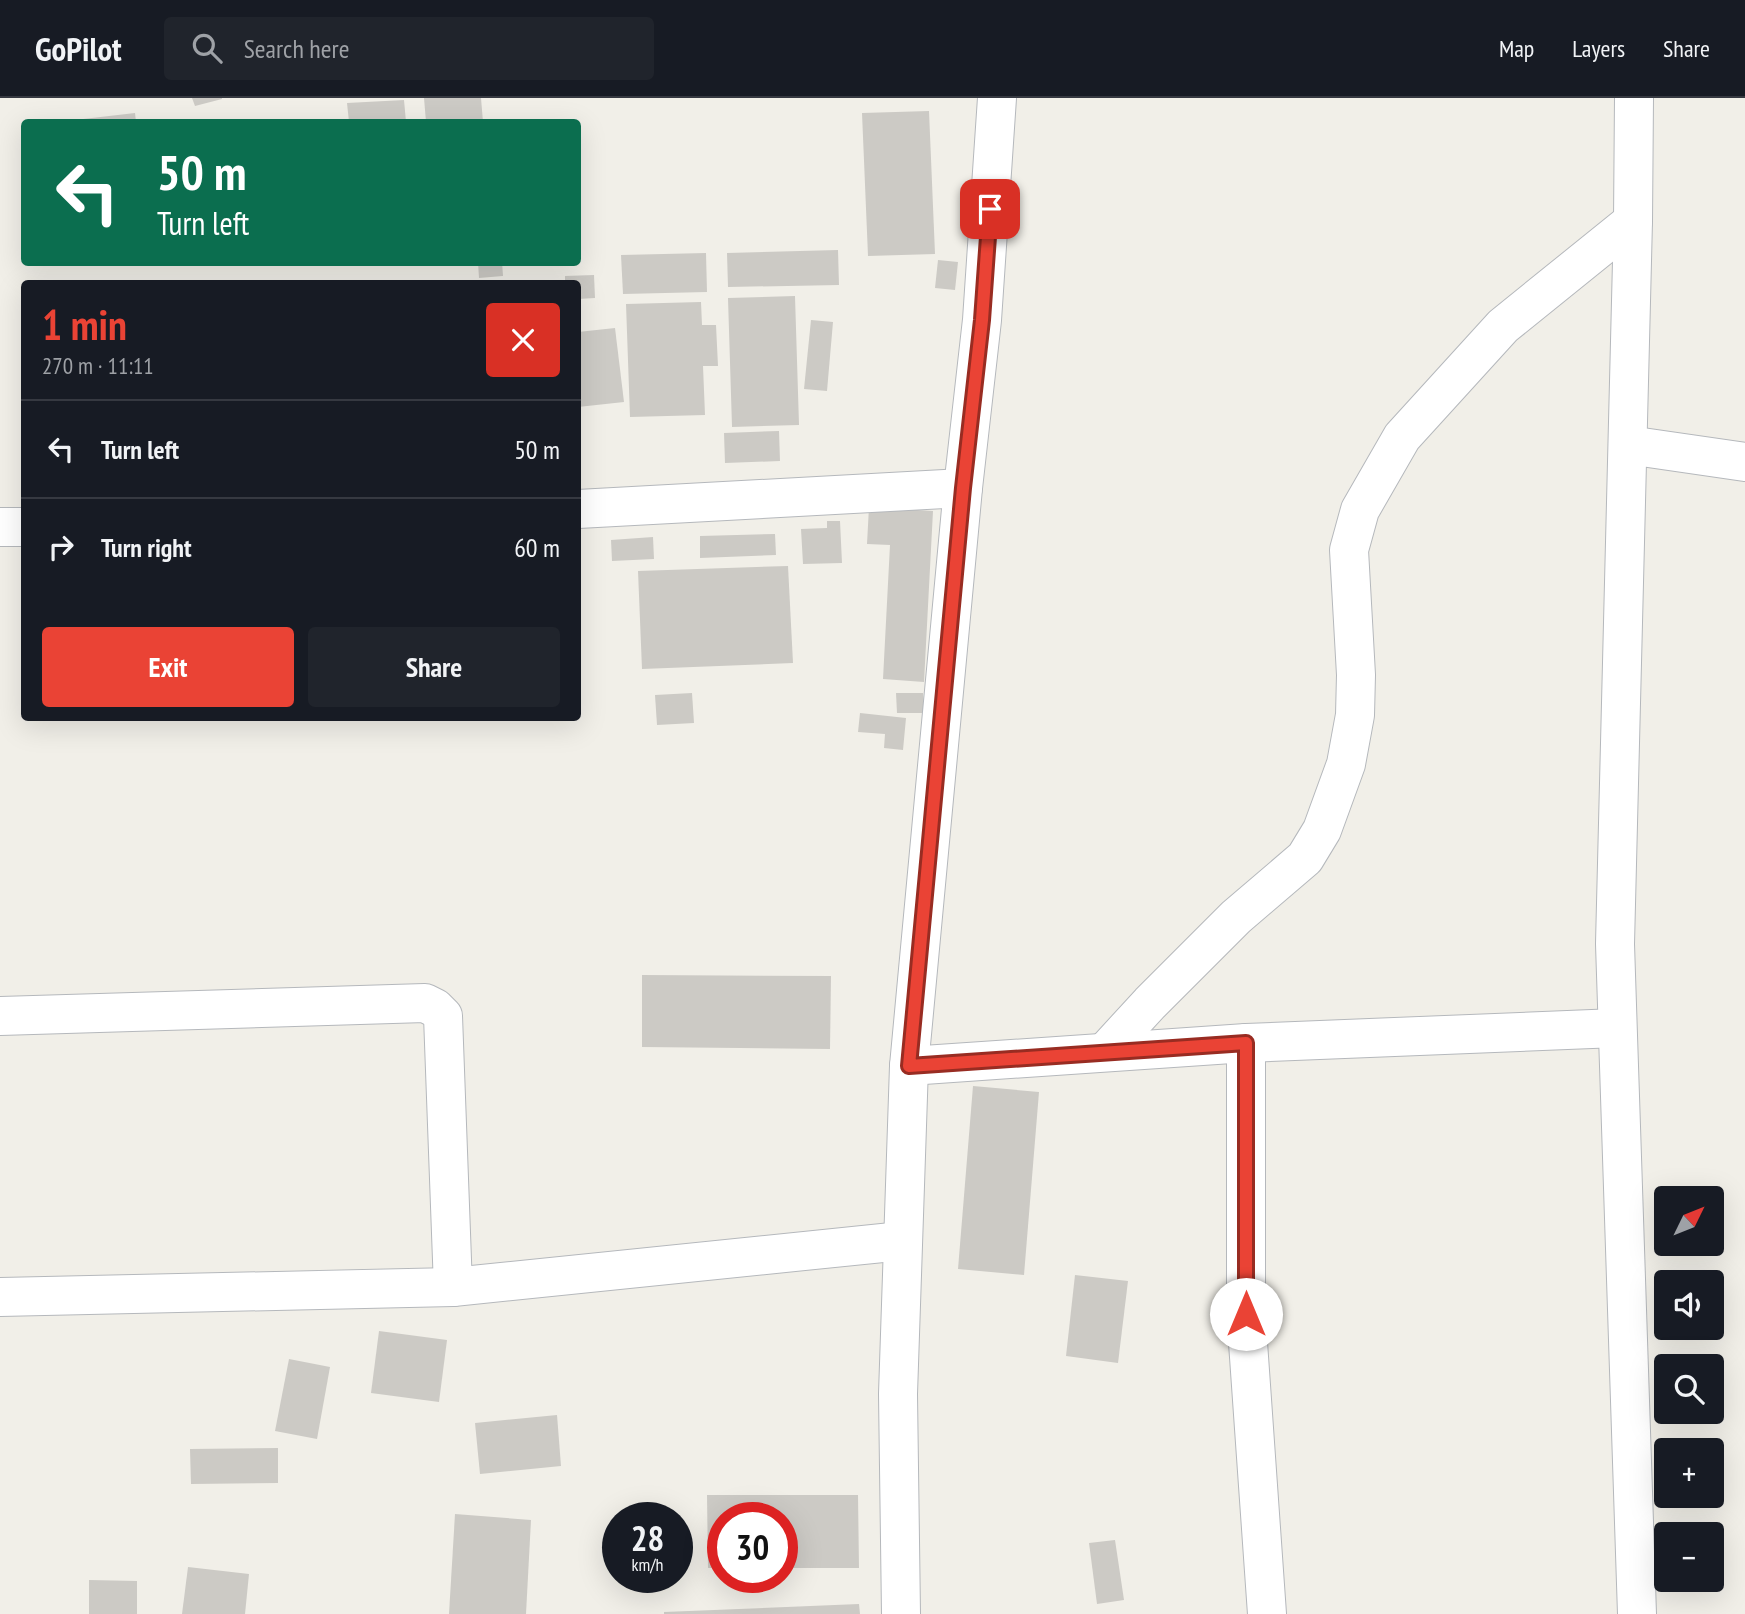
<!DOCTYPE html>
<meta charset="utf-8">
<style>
body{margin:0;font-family:"PT Sans Narrow",sans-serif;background:#20242c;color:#f1f3f6;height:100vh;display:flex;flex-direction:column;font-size:26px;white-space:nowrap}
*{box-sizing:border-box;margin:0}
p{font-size:23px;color:#9ea1a6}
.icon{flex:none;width:38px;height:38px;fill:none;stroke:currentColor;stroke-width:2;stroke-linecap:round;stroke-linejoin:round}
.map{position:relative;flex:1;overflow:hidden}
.side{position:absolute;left:21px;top:182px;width:560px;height:441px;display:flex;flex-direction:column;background:#171b24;border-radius:7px;box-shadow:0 7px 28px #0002}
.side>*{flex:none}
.top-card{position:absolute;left:21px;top:21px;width:560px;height:147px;border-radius:7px;box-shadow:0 7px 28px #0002;background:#0b6e4f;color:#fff;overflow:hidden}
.needle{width:46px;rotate:47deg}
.buttons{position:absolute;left:1654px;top:1088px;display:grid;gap:14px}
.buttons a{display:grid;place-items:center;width:70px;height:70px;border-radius:7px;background:#171b24;box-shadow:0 7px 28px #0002;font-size:35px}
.speed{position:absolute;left:602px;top:1404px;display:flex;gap:14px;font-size:35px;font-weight:700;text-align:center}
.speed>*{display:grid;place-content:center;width:91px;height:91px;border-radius:50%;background:#171b24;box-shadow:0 7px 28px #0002;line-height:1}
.speed small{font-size:18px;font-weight:400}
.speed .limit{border:10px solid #d22;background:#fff;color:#111}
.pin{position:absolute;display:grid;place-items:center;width:60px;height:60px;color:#fff;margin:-30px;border-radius:14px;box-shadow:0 4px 10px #0006}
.me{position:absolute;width:77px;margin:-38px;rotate:0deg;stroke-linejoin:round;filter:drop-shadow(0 0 5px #0008)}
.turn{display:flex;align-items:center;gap:24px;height:147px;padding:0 21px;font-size:32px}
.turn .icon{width:91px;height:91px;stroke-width:2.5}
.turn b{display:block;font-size:49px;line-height:60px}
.round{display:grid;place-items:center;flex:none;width:74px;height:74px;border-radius:7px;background:#20242c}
.overview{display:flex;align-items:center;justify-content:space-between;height:119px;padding:0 21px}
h1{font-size:42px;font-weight:800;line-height:52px;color:#ea4335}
.cta{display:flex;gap:14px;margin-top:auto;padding:14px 21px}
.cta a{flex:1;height:80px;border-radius:7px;background:#ea4335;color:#fff;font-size:28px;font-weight:800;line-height:80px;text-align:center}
.cta a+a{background:#20242c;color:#f1f3f6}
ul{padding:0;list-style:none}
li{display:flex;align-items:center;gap:21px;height:98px;padding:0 21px;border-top:2px solid #363941}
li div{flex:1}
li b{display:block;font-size:26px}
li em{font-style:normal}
header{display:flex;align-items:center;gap:42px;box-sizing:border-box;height:98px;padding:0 35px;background:#171b24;border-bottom:2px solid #363941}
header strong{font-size:33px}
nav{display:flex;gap:38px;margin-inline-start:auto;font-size:24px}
.search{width:490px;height:63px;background:#20242c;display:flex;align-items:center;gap:18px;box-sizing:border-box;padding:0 24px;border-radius:7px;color:#9ea1a6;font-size:26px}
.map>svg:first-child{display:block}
</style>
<header>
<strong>GoPilot</strong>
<div class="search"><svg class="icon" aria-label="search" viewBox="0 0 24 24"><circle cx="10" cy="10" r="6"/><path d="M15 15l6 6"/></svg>Search here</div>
<nav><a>Map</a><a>Layers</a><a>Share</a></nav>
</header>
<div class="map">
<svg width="1745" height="1516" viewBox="0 0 1745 1516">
<rect width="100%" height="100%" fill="#f1efe8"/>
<g fill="#cccac5">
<polygon points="192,0 222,0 222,1 195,8"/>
<polygon points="424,0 481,0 483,24 426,24"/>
<polygon points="404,2 406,24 349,24 347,5"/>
<polygon points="929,13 935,156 868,158 862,15"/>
<polygon points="135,15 136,24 66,24 66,23"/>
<polygon points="838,152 839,187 728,189 727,155"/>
<polygon points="706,155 707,194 623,196 621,157"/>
<polygon points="938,162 958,164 955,192 935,190"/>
<polygon points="478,164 502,164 503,178 479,180"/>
<polygon points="594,177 595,200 578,201 578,186 565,186 565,178"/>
<polygon points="795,198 799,327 732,329 728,200"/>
<polygon points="701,204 702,227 716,227 718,268 703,268 705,317 630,319 626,206"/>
<polygon points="811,222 833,224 827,293 804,291"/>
<polygon points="615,230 624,304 578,309 578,234"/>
<polygon points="779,333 780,363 725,365 724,335"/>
<polygon points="869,409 933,413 924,584 883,581 890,447 867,446"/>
<polygon points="827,423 840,423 842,465 803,466 801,431 827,430"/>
<polygon points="775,436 776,457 700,460 700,438"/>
<polygon points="653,439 654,461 612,463 611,442"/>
<polygon points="788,468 793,565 642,571 638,473"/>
<polygon points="692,595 694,625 657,627 655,597"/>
<polygon points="896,595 923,595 924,615 897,615"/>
<polygon points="860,615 906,620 903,652 884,650 885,636 858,634"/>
<polygon points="642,877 831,878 830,951 642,949"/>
<polygon points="973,988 1039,994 1024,1177 958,1171"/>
<polygon points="1075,1177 1128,1183 1118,1265 1066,1258"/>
<polygon points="379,1233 447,1242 439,1304 371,1295"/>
<polygon points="289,1261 330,1269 317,1341 275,1333"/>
<polygon points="557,1317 561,1368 480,1376 475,1325"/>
<polygon points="278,1350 278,1385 191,1386 190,1351"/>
<polygon points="707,1397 858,1397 859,1470 782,1470 782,1419 723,1419 723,1470 708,1470"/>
<polygon points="455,1416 531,1422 526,1516 449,1516"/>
<polygon points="1115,1442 1124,1502 1097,1506 1089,1445"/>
<polygon points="188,1469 249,1476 245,1516 182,1516"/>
<polygon points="89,1482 137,1483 137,1516 89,1516"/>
<polygon points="859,1506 860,1516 664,1516 664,1514"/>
</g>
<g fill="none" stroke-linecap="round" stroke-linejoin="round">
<g stroke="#b5b8bc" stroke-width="40">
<g id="minor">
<polyline points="1634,0 1633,123 1615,846 1637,1516"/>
<polyline points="1628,347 1745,364"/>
<polyline points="578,411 963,390"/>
<polyline points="0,429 24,429"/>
<polyline points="0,918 425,905 435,910 443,918 453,1189"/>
<polyline points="1246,945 1246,1216 1267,1516"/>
<polyline points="1105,954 1150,905 1236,819 1305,760 1322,732 1346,666 1355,617 1356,577 1349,452 1360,412 1402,339 1503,228 1633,123"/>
<polyline points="909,968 1246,945 1617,930"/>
<polyline points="0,1199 453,1189 902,1143"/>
<polyline points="901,1516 898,1296 909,968 963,390 982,222 997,0"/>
</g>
</g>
<use href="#minor" stroke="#fff" stroke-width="38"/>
</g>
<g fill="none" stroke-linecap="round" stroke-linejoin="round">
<g stroke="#982c22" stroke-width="18">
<polyline id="route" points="990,111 982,222 963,390 909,968 1246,945 1246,1216"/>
</g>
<use href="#route" stroke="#ea4335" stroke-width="12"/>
</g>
</svg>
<div class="buttons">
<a><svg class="needle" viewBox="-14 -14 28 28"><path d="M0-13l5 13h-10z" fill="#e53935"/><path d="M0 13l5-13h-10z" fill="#9ea1a6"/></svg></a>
<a><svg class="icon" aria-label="sound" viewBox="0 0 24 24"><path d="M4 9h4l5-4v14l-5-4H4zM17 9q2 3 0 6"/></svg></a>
<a><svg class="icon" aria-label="search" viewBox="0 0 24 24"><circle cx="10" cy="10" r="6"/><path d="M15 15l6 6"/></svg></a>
<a>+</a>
<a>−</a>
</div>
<div class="speed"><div>28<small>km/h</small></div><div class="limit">30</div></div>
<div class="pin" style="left:990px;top:111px;background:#d93025"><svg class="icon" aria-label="arrive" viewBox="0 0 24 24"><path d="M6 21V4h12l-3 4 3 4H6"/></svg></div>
<svg class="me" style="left:1246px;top:1216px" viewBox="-20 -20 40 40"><circle r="19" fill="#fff"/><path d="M0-13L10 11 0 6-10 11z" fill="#ea4335"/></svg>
<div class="top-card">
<div class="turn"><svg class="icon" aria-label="left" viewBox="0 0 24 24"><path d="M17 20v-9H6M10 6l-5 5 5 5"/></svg><div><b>50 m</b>Turn left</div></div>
</div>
<section class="side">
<div class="overview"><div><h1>1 min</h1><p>270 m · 11:11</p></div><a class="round" style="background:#d93025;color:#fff"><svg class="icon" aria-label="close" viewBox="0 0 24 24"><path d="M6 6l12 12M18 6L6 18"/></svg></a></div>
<ul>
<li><svg class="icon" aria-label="left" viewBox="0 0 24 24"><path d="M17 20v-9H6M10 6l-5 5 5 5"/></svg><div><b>Turn left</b></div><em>50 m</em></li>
<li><svg class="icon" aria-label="right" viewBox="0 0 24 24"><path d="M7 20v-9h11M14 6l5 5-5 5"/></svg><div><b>Turn right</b></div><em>60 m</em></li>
</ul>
<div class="cta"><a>Exit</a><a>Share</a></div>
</section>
</div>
